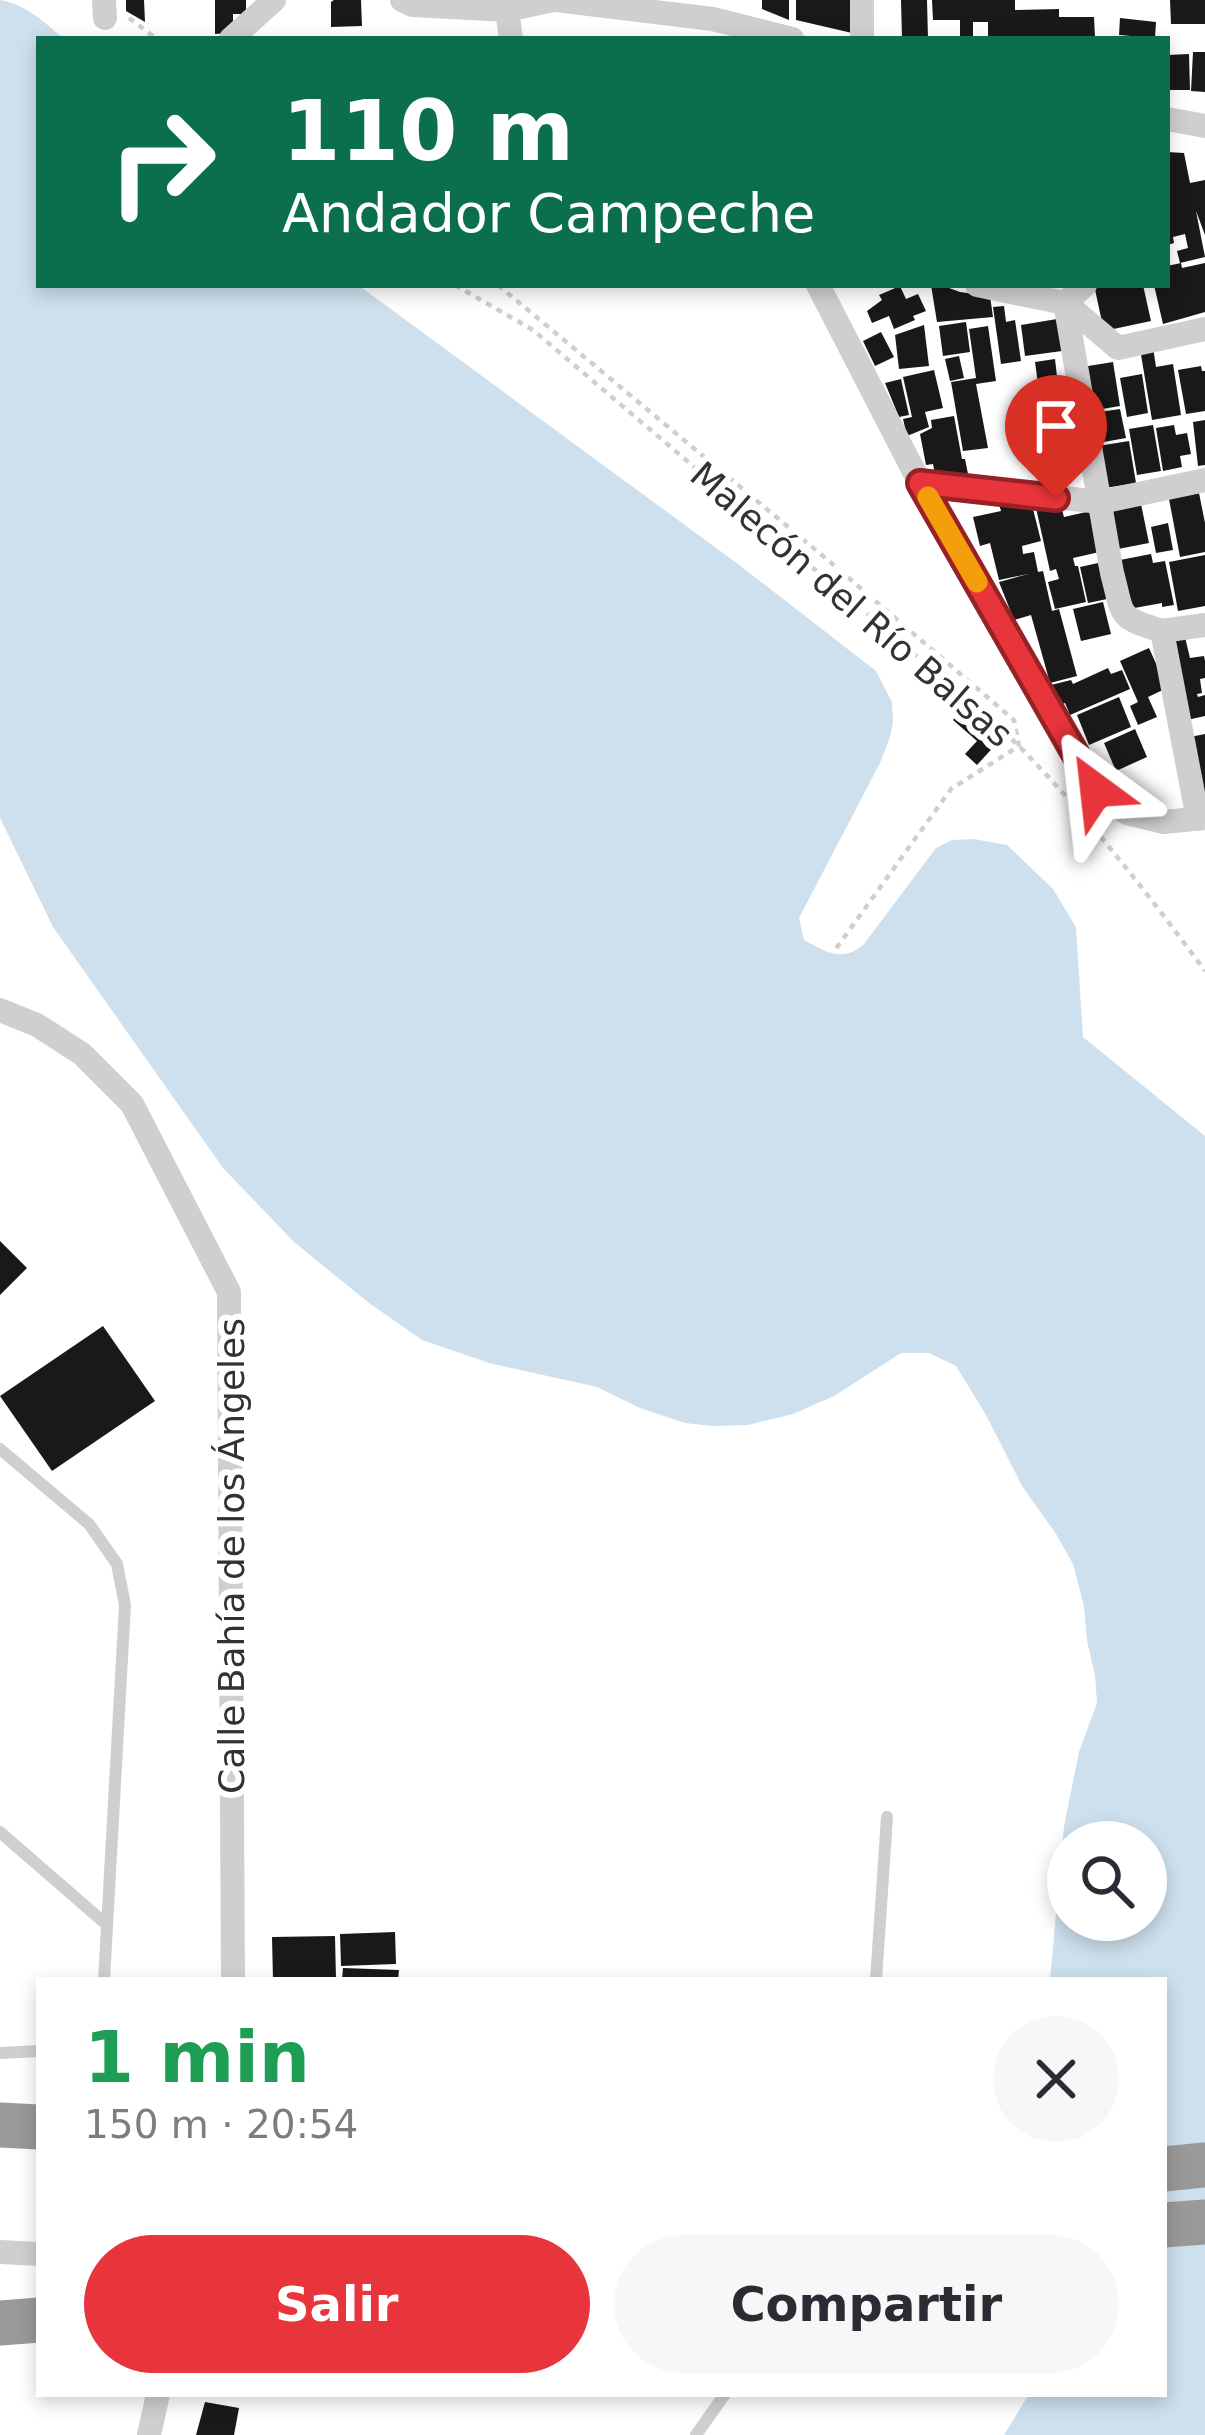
<!DOCTYPE html>
<html lang="es">
<meta charset="utf-8">
<style>
body{margin:0;font-family:"DejaVu Sans",sans-serif;background:#f7f7f7;color:#2b2b33;height:100vh;display:flex;flex-direction:column;font-size:45px;white-space:nowrap}
*{box-sizing:border-box;margin:0}
p{font-size:39px;color:#7c7c81}
.icon{flex:none;width:66px;height:66px;fill:none;stroke:currentColor;stroke-width:2;stroke-linecap:round;stroke-linejoin:round}
.map{position:relative;flex:1;overflow:hidden}
.drawer{position:absolute;left:36px;top:1977px;width:1131px;height:420px;display:flex;flex-direction:column;background:#fff;border-radius:0px;box-shadow:0 6px 18px #0003}
.drawer>*{flex:none}
.guide{position:absolute;left:36px;top:36px;width:1134px;height:252px;border-radius:0px;box-shadow:0 6px 18px #0003;background:#0b6e4f;color:#fff;overflow:hidden}
.controls{position:absolute;left:1047px;top:1821px;display:grid;gap:24px}
.controls a{display:grid;place-items:center;width:120px;height:120px;border-radius:50%;background:#fff;box-shadow:0 6px 18px #0003;font-size:60px}
.pin{position:absolute;display:grid;place-items:center;width:102px;height:102px;color:#fff;margin:-123px -51px;border-radius:50% 50% 50% 0;rotate:-45deg;box-shadow:0 0 12px #0007}
.pin .icon{rotate:45deg}
.me{position:absolute;width:132px;margin:-66px;rotate:330deg;stroke-linejoin:round;filter:drop-shadow(0 0 9px #0008)}
.turn{display:flex;align-items:center;gap:42px;height:252px;padding:0 48px;font-size:54px}
.turn .icon{width:156px;height:156px;stroke-width:2.5}
.turn b{display:block;font-size:84px;line-height:102px}
.round{display:grid;place-items:center;flex:none;width:126px;height:126px;border-radius:63px;background:#f7f7f7}
.headline{display:flex;align-items:center;justify-content:space-between;height:204px;padding:0 48px}
h1{font-size:72px;font-weight:700;line-height:90px;color:#1e9e55}
.primary-button{display:flex;gap:24px;margin-top:auto;padding:24px 48px}
.primary-button a{flex:1;height:138px;border-radius:72px;background:#e8353b;color:#fff;font-size:48px;font-weight:700;line-height:138px;text-align:center}
.primary-button a+a{background:#f7f7f7;color:#2b2b33}
.map>svg:first-child{display:block}
</style>
<div class="map">
<svg width="1205" height="2435" viewBox="0 0 1205 2435">
<rect width="100%" height="100%" fill="#fff"/>
<path fill="#cee0ee" fill-rule="evenodd" d="M0 0C26 4 44 22 64 39H39V285H358L738 564 876 671 892 702 893 721 890 737 880 763 799 918 804 940C826 952 843 963 864 944L936 848 952 840 974 839 1007 845 1053 889 1076 927 1083 1037 1205 1136V2435H1004L1029 2394H1164V1980H1050L1064 1826 1079 1752 1097 1703 1095 1675 1087 1641 1084 1606 1073 1564 1056 1534 1022 1486 986 1415 956 1366 929 1353H901L834 1396 793 1414 748 1425 713 1426 685 1423 640 1408 597 1387 489 1363 422 1340 369 1303 294 1242 223 1168 53 927 0 818ZM1068 1842H1146V1920H1068Z"/>
<g fill="#191919">
<polygon points="126,0 144,0 145,22 126,11"/>
<polygon points="215,0 246,0 246,14 233,14 233,33 215,34"/>
<polygon points="334,0 361,0 362,26 331,27 331,2"/>
<polygon points="762,0 789,0 789,20 762,9"/>
<polygon points="796,0 852,0 852,33 796,20"/>
<polygon points="901,0 927,0 928,39 902,39"/>
<polygon points="932,0 1015,0 1015,10 1059,9 1059,17 1094,17 1095,37 988,39 988,22 973,22 973,39 960,39 960,20 933,20"/>
<polygon points="1170,0 1205,0 1205,24 1171,24"/>
<polygon points="1120,18 1156,22 1155,38 1119,35"/>
<polygon points="1193,52 1205,52 1205,92 1191,91"/>
<polygon points="1189,54 1190,90 1167,90 1167,55"/>
<polygon points="1167,152 1184,153 1190,183 1205,180 1205,235 1196,211 1205,257 1180,263 1177,251 1188,248 1185,234 1173,237 1174,243 1167,245"/>
<polygon points="1181,263 1182,268 1205,263 1205,312 1163,324 1154,285 1167,285 1167,266"/>
<polygon points="931,285 941,285 960,292 990,296 993,317 937,322"/>
<polygon points="1094,285 1143,285 1151,321 1104,331"/>
<polygon points="900,286 906,299 918,294 926,311 913,316 915,320 894,329 889,316 872,323 867,311 882,300 879,295"/>
<polygon points="1004,306 1006,322 1015,320 1021,361 1001,364 993,307"/>
<polygon points="1057,319 1062,351 1025,356 1021,325"/>
<polygon points="966,322 970,352 943,356 939,326"/>
<polygon points="924,325 929,366 899,369 895,335"/>
<polygon points="988,326 996,381 976,384 988,448 963,451 951,382 976,378 969,329"/>
<polygon points="881,332 894,357 875,366 863,341"/>
<polygon points="1153,347 1156,367 1173,364 1181,415 1152,420 1140,349"/>
<polygon points="959,356 964,378 950,381 945,359"/>
<polygon points="1055,359 1063,429 1077,427 1083,467 1053,471 1047,431 1044,431 1048,460 1024,463 1018,422 1012,423 1010,406 1039,402 1042,413 1035,362"/>
<polygon points="1113,362 1120,406 1090,411 1082,367"/>
<polygon points="1201,366 1202,371 1205,371 1205,411 1186,414 1178,370"/>
<polygon points="934,370 943,408 925,412 929,427 907,436 903,419 912,417 903,377"/>
<polygon points="1142,374 1148,413 1127,417 1120,378"/>
<polygon points="901,379 909,415 899,417 885,383"/>
<polygon points="1120,409 1126,438 1098,443 1093,413"/>
<polygon points="954,416 962,459 965,459 968,474 936,480 933,464 926,465 920,434 932,428 931,420"/>
<polygon points="1205,420 1205,465 1198,466 1193,422"/>
<polygon points="1153,425 1161,471 1137,475 1129,429"/>
<polygon points="1174,425 1176,435 1187,433 1191,454 1180,456 1182,467 1163,471 1156,428"/>
<polygon points="1129,441 1136,483 1105,488 1098,446"/>
<polygon points="1199,493 1205,523 1205,552 1180,557 1169,499"/>
<polygon points="1030,497 1041,541 1022,546 1023,554 1034,552 1038,572 1043,571 1052,611 1059,609 1077,676 1050,683 1031,615 1014,620 999,582 1028,574 999,580 990,543 980,546 973,517 1001,511 999,504"/>
<polygon points="1034,499 1062,510 1064,517 1095,510 1104,551 1073,558 1075,566 1078,566 1086,602 1055,609 1048,582 1059,579 1056,569 1050,571"/>
<polygon points="1141,504 1149,543 1118,549 1111,509"/>
<polygon points="1168,523 1173,550 1156,553 1151,527"/>
<polygon points="1151,554 1153,563 1165,561 1174,605 1162,607 1162,603 1129,609 1120,560"/>
<polygon points="1205,555 1205,606 1178,611 1169,562"/>
<polygon points="1098,563 1107,599 1088,603 1080,567"/>
<polygon points="1103,602 1111,634 1081,641 1073,609"/>
<polygon points="1184,633 1190,658 1204,656 1205,661 1205,678 1200,679 1202,693 1197,694 1198,697 1205,695 1205,716 1187,720 1167,636"/>
<polygon points="1149,648 1167,688 1148,697 1157,717 1138,725 1130,706 1138,702 1120,661"/>
<polygon points="1108,668 1111,674 1122,670 1130,689 1070,715 1065,703 1060,705 1051,685 1071,680 1073,684"/>
<polygon points="1119,697 1131,727 1089,745 1077,715"/>
<polygon points="965,707 999,741 977,765 965,754 977,741 953,720"/>
<polygon points="1135,729 1147,757 1116,771 1104,743"/>
<polygon points="1205,734 1205,799 1190,737"/>
<polygon points="0,1241 27,1268 0,1295"/>
<polygon points="103,1326 155,1401 52,1471 0,1396"/>
<polygon points="395,1932 396,1964 341,1966 340,1934"/>
<polygon points="335,1936 336,1980 273,1980 272,1937"/>
<polygon points="343,1968 399,1970 398,1980 342,1980"/>
<polygon points="205,2402 239,2408 234,2435 196,2435"/>
</g>
<g fill="none" stroke-linecap="round" stroke-linejoin="round">
<g stroke="#cfcfcf" stroke-width="4.5" stroke-dasharray="6 6" stroke-linecap="butt">
<polyline points="129,18 157,39"/>
<path d="M455 285 533 330 993 721C1069 792 1143 887 1205 971"/>
<polyline points="498,285 823,556 1014,720 1019,746 951,789 835,950"/>
</g>
<g stroke="#cfcfcf" stroke-width="12">
<polyline points="0,1449 89,1524 117,1564 125,1605 104,1980"/>
<polyline points="0,1832 107,1925"/>
<polyline points="876,1980 887,1817"/>
<polyline points="0,2053 39,2051"/>
<polyline points="696,2435 725,2394"/>
</g>
<g stroke="#cfcfcf" stroke-width="24">
<polyline points="104,0 105,18"/>
<polyline points="402,0 413,5 507,10 553,0"/>
<polyline points="556,0 713,19 792,39"/>
<polyline points="507,10 511,39"/>
<polyline points="231,39 274,0"/>
<polyline points="862,39 862,0"/>
<polyline points="1167,119 1205,126"/>
<polyline points="818,285 920,483 1096,791 1127,813 1164,822 1205,818"/>
<polyline points="977,285 1065,303 1118,348 1205,329"/>
<path d="M1085 285 1065 303 1112 573C1124 617 1116 617 1162 631L1198 819"/>
<polyline points="920,483 1101,502 1205,480"/>
<polyline points="1162,631 1205,625"/>
<polyline points="0,1010 37,1025 82,1054 132,1104 229,1292 233,1980"/>
<polyline points="0,2252 39,2254"/>
<polyline points="149,2435 158,2394"/>
</g>
<g stroke="#999" stroke-width="45">
<polyline points="0,2125 39,2127"/>
<polyline points="1164,2169 1205,2165"/>
<polyline points="1164,2225 1205,2222"/>
<polyline points="0,2323 39,2320"/>
</g>
</g>
<g fill="none" stroke-linecap="round" stroke-linejoin="round">
<g stroke="#972226" stroke-width="30">
<polyline id="route" points="1056,498 920,483 1096,790"/>
</g>
<use href="#route" stroke="#e8353b" stroke-width="21"/>
<polyline stroke="#f59e0b" stroke-width="21" points="928,497 977,582"/>
</g>
<g text-anchor="middle" stroke-width="12" stroke-linejoin="round" paint-order="stroke">
<g font-size="36" fill="#323232" stroke="#fff">
<text transform="translate(852 604) rotate(41)" y="13">Malecón del Río Balsas</text>
<text transform="translate(231 1556) rotate(-90)" y="13">Calle Bahía de los Ángeles</text>
</g>
</g>
</svg>
<div class="controls">
<a><svg class="icon" aria-label="search" viewBox="0 0 24 24"><circle cx="10" cy="10" r="6"/><path d="M15 15l6 6"/></svg></a>
</div>
<div class="pin" style="left:1056px;top:498px;background:#d93025"><svg class="icon" aria-label="arrive" viewBox="0 0 24 24"><path d="M6 21V4h12l-3 4 3 4H6"/></svg></div>
<svg class="me" style="left:1096px;top:790px" viewBox="-20 -20 40 40"><path d="M0-17L14 15 0 8-14 15z" fill="#e8353b" stroke="#fff" stroke-width="4"/></svg>
<div class="guide">
<div class="turn"><svg class="icon" aria-label="right" viewBox="0 0 24 24"><path d="M7 20v-9h11M14 6l5 5-5 5"/></svg><div><b>110 m</b>Andador Campeche</div></div>
</div>
<section class="drawer">
<div class="headline"><div><h1>1 min</h1><p>150 m · 20:54</p></div><a class="round"><svg class="icon" aria-label="close" viewBox="0 0 24 24"><path d="M6 6l12 12M18 6L6 18"/></svg></a></div>
<div class="primary-button"><a>Salir</a><a>Compartir</a></div>
</section>
</div>
